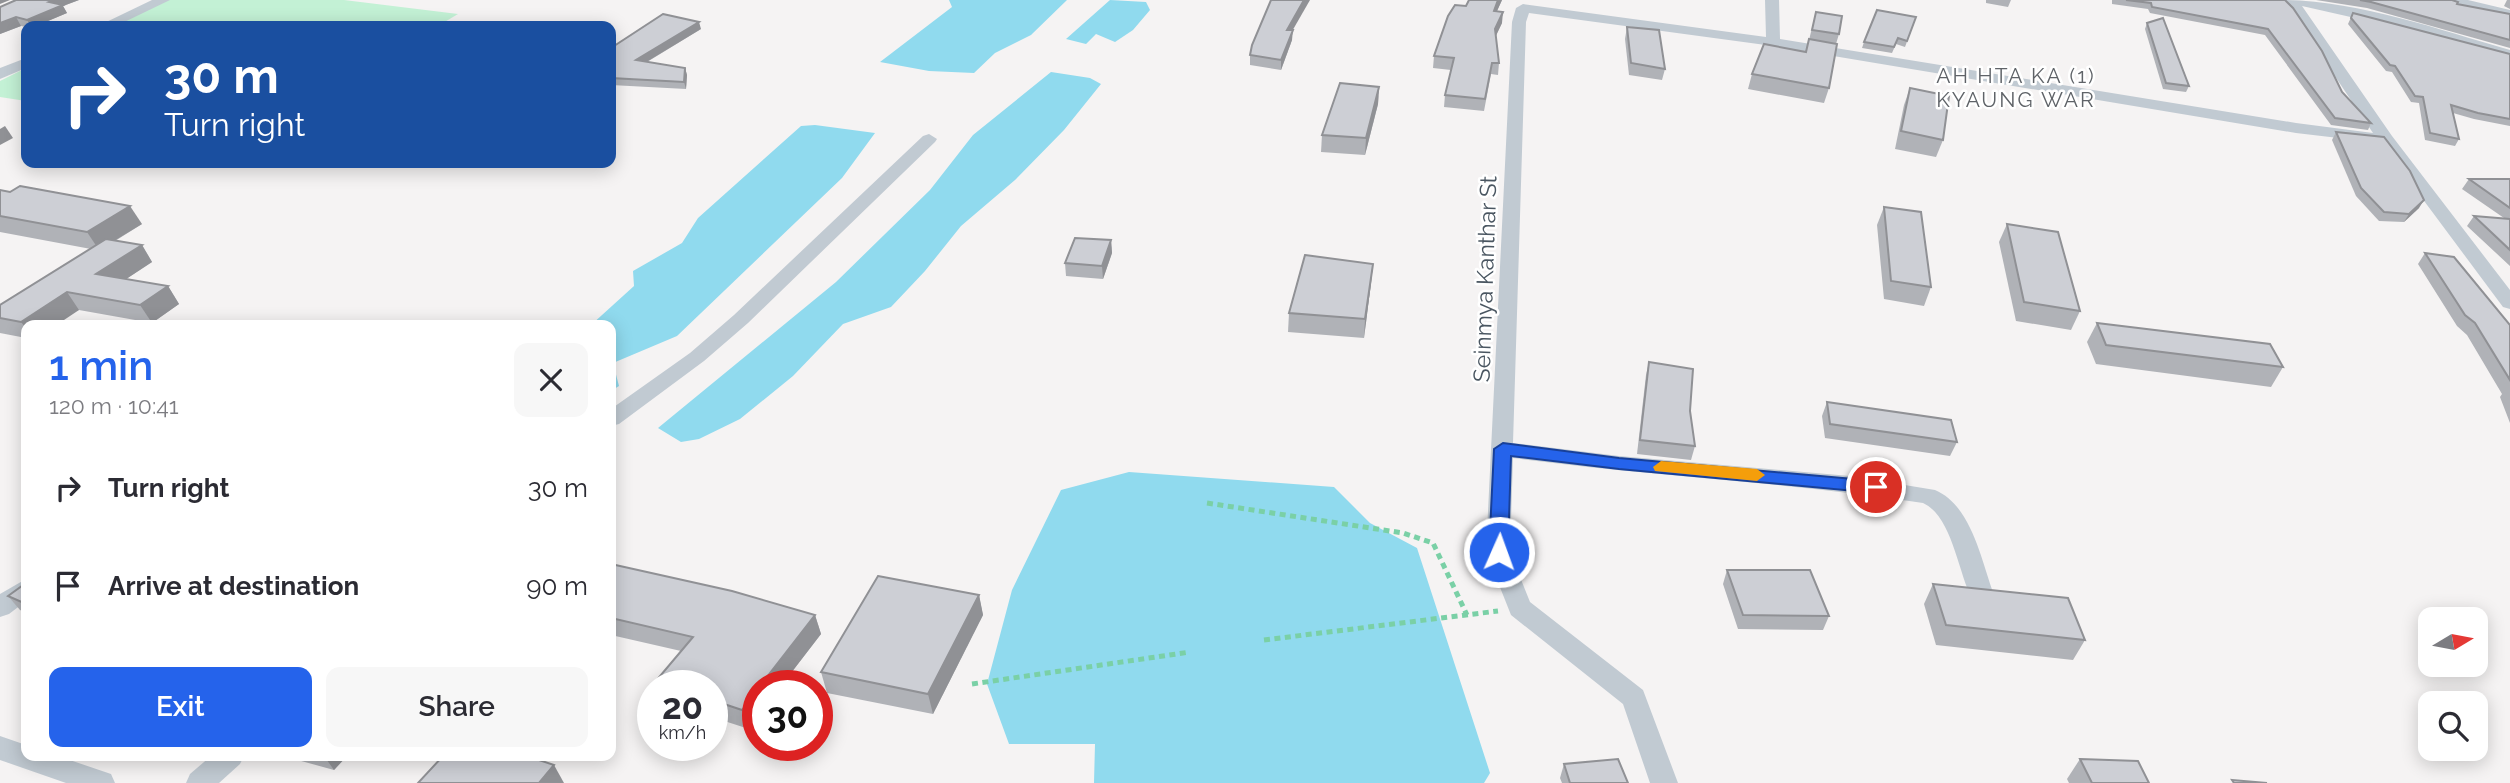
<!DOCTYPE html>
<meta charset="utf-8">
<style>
body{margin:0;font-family:Raleway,sans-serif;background:#f7f7f7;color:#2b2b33;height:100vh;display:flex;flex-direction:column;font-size:26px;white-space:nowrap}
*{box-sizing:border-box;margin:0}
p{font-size:23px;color:#7c7c81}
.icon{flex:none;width:38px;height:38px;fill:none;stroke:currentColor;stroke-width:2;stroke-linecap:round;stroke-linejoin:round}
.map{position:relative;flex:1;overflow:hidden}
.side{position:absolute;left:21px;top:320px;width:595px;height:441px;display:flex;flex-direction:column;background:#fff;border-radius:14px;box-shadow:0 4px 18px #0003}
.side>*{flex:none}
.banner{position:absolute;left:21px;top:21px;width:595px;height:147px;border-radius:14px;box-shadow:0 4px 18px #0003;background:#1a4fa0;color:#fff;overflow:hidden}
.needle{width:46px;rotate:80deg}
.buttons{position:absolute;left:2418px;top:607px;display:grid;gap:14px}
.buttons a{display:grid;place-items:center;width:70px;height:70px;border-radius:14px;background:#fff;box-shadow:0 4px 18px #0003;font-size:35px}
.speed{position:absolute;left:637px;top:670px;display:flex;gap:14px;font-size:35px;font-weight:700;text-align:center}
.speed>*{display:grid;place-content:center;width:91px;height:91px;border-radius:50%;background:#fff;box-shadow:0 4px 18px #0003;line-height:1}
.speed small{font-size:18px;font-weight:400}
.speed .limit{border:10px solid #d22;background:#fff;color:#111}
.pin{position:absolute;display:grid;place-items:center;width:60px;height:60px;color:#fff;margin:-30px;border:4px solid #fff;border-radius:50%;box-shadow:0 2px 7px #0007}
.me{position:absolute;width:77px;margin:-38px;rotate:2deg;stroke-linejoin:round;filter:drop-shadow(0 0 5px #0008)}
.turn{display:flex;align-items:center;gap:24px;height:147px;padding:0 28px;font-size:32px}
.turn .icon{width:91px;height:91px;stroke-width:2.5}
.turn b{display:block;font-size:49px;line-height:60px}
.round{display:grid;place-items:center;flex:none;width:74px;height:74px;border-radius:14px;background:#f7f7f7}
.headline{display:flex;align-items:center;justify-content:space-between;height:119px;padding:0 28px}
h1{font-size:42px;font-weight:600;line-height:52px;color:#2563eb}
.cta{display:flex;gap:14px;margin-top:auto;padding:14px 28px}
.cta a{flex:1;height:80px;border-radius:14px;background:#2563eb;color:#fff;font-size:28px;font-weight:600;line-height:80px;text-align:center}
.cta a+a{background:#f7f7f7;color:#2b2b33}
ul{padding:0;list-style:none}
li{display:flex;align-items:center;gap:21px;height:98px;padding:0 28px}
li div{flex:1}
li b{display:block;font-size:26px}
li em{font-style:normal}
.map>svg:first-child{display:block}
</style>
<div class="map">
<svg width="2510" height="783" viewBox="0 0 2510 783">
<rect width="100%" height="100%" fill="#f5f3f3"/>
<g fill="#c3f1d5">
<polygon points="165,0 344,0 458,14 438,26 112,26"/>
<polygon points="26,68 26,101 0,97 0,81"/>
</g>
<g fill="#90daee">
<polygon points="949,0 1067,0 1031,35 995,53 974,73 929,71 880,62 952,7"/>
<polygon points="1110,0 1146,2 1150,10 1133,30 1115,42 1096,34 1086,44 1066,39"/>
<polygon points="1051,72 1090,78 1101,84 1064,130 1015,180 961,226 925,271 891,307 843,324 793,376 740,419 699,439 681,442 658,428 836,282 930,190 973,135"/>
<polygon points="815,125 875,133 842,178 677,336 613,363 619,386 611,391 611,326 591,325 634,286 633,271 682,243 698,218 801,126"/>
<polygon points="1129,472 1334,487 1370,523 1417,548 1490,773 1484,783 1094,783 1095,744 1009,744 987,684 1012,590 1061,490"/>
</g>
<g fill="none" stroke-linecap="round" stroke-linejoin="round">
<g stroke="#7ad0a6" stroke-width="5" stroke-dasharray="6 4.5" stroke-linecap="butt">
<polyline points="1207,503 1403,533 1433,543 1467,615"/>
<polyline points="1264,640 1498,611"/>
<polyline points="972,684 1190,652"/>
</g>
<g fill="#c1cad2" fill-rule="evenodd">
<polygon points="152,0 170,0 116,26 98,26"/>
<path d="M1765 0H1779L1780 39 2296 123 2373 133 2292 12 2279 0C2357 0 2436 29 2510 50V59L2408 30 2302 6 2392 136 2510 290V309L2503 307 2381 143 2296 133 1773 46 1529 13 1526 22 1513 443 1619 456 1850 476 1935 490C1971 505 1981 559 1993 592L1990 599 1981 601 1972 599C1958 572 1952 516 1923 503 1787 482 1649 476 1513 458L1510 552 1530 602 1643 690 1678 783H1650L1623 704 1511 615 1486 552 1512 22 1516 8 1523 4 1766 37Z"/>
<polygon points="2443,0 2468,0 2510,10 2510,18 2445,3"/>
<polygon points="26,58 26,68 0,79 0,68"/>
<polygon points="929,134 937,139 935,142 748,323 704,361 619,424 611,426 611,409 690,353 734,315 923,136"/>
<polygon points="26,579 26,601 9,614 0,617 0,594"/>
<polygon points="0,736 26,745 26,756 58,756 111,774 115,783 66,783 0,760"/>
<polygon points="211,756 244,756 240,764 219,783 186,783 190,774"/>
</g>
</g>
<g fill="#b0b2b7">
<polygon points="16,0 79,0 63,6 67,13 36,26 26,27 21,26 0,34 0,7"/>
<polygon points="1469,0 1502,0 1497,11 1502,23 1496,35 1499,63 1498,75 1491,74 1484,111 1444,107 1445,95 1451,70 1433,68 1434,56"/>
<polygon points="1986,0 2011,0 2008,7 1986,3"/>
<polygon points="2112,0 2285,0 2342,92 2371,123 2368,130 2331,125 2265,35 2150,13 2148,9 2112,4"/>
<polygon points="2316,0 2452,0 2457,4 2510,14 2510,48 2367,8"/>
<polygon points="2507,0 2510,0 2510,9 2504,6"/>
<polygon points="1816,12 1839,34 1836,44 1829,88 1824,103 1748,89 1752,74 1806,52"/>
<polygon points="2353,13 2510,54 2510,126 2474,119 2453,113 2459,139 2455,146 2425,140 2419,103 2411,102 2392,72 2386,71 2348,24"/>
<polygon points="1916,17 1905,47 1896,44 1892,53 1862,48 1864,42"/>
<polygon points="2147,23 2189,86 2186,92 2163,89 2145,29"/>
<polygon points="1627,27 1665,69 1662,80 1629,75 1625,39"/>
<polygon points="701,29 647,62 685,68 687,75 686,89 611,85 611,48"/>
<polygon points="1292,30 1292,40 1281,70 1250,65 1250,55"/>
<polygon points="1379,87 1378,104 1365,155 1321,152 1322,135"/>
<polygon points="1910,88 1943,140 1936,157 1895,149 1904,105"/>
<polygon points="2336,132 2419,208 2404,222 2379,221 2356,196 2332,140"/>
<polygon points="2469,179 2510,179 2510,266 2467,226 2474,216 2504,218 2462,189"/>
<polygon points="0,190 142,224 115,241 142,245 152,262 126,279 168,286 179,304 152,323 79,310 26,326 26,338 0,333 0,305 91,249 0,232"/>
<polygon points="1884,207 1931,287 1924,306 1884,299 1877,225"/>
<polygon points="2007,224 2080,311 2071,330 2016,321 1999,242"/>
<polygon points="1111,240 1112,253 1103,279 1066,276 1065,263"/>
<polygon points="2425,253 2510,325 2510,423 2500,397 2502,394 2467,335 2457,326 2418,264"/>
<polygon points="1373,264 1371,283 1364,338 1288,332 1289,313"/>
<polygon points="2097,323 2283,367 2271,387 2096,364 2087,342"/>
<polygon points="1649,362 1690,411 1695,446 1691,460 1637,454 1646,375"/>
<polygon points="1827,402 1957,442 1950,456 1825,438 1822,416"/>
<polygon points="611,564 815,615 821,634 781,686 758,686 749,729 712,717 712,686 657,686 655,682 681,651 611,635"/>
<polygon points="1727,570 1829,616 1823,630 1738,629 1723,584"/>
<polygon points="26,583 26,613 20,610 8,596"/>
<polygon points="1933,584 2085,640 2073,660 1936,645 1924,604"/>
<polygon points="979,595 983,615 933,714 827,693 821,672"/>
<polygon points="283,756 347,756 334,770"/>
<polygon points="2080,759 2149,783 2069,783 2067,779"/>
<polygon points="1564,764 1628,783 1562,783 1560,778"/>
</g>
<g fill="#909195">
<polygon points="0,0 10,0 0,4"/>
<polygon points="54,0 79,0 63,6 67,13 36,26 31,26 27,20 49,2"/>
<polygon points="1304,0 1310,0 1287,40 1287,30"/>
<polygon points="1498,0 1502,0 1492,22 1494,11"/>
<polygon points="1503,12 1502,23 1494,40 1495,29"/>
<polygon points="16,17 21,26 0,34 0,23"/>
<polygon points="699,22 701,29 638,67 636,60"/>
<polygon points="1293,30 1292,40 1281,70 1281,60"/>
<polygon points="685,68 687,75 686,89 684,82"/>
<polygon points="1379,87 1378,104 1365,155 1366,138"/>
<polygon points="5,126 13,138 0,145 0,129"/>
<polygon points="2424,200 2419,208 2404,222 2409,214"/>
<polygon points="130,206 142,224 99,250 87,232"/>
<polygon points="1111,240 1112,253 1103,279 1102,266"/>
<polygon points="142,245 152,262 108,291 96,274"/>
<polygon points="1373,264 1371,283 1364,338 1365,319"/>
<polygon points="168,286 179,304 152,323 140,305"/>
<polygon points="67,292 79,310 55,326 26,326 26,328 21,322"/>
<polygon points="979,595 983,615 933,714 928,694"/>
<polygon points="815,615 821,634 781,686 760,686"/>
<polygon points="758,689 758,718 749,729 742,710"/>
<polygon points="324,756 347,756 334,770"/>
<polygon points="554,765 564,783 539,783"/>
</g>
<g fill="#cdcfd5" stroke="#909195" stroke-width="2">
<polygon points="16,0 54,0 49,2 63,5 27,20 16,17 0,23 0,7"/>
<polygon points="1271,0 1304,0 1287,30 1293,30 1281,60 1250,55 1252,45"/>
<polygon points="1469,0 1498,0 1494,11 1503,12 1495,29 1499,63 1492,63 1485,99 1445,95 1454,58 1434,56 1448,16 1455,5 1466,6"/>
<polygon points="2126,0 2285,0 2293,8 2322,51 2342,92 2371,123 2335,118 2268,29 2152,7 2151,3"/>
<polygon points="2360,0 2452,0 2458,2 2457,4 2510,14 2510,40 2371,2"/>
<polygon points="1877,10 1916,17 1907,41 1898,38 1894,47 1864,42"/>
<polygon points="1816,12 1842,16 1839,34 1812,30"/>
<polygon points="2353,13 2510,54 2510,119 2478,113 2451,105 2459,139 2430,133 2423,97 2415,96 2395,66 2390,65 2351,18"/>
<polygon points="663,14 699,22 636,60 685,68 684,82 611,78 611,64 614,60 611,60 611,48"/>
<polygon points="2163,18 2189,86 2166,83 2147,23"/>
<polygon points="1627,27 1659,30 1665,69 1631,63"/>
<polygon points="1809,39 1837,44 1829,88 1752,74 1764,44 1806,52"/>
<polygon points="1340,83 1379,87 1366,138 1322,135"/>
<polygon points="1910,88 1949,96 1943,140 1901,131"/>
<polygon points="2336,132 2384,137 2410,171 2424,200 2409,214 2384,212 2361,188"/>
<polygon points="2469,179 2510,179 2510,208"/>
<polygon points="20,186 130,206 87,232 0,216 0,190 10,192"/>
<polygon points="1884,207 1921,212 1931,287 1891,281"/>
<polygon points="2474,216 2510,219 2510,250"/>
<polygon points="2007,224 2058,232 2080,311 2024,302"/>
<polygon points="1075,238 1111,240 1102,266 1065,263"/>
<polygon points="106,239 142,245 96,274 168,286 140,305 67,292 21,322 0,318 0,305"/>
<polygon points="2425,253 2454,257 2510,325 2510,380 2475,323 2465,315"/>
<polygon points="1305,255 1373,264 1365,319 1289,313"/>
<polygon points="2097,323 2270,344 2283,367 2106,345"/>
<polygon points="1649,362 1693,369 1690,411 1695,446 1640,440"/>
<polygon points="1827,402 1951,420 1957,442 1830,424"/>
<polygon points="611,564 732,591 815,615 760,686 758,686 758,689 742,710 712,700 712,686 667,686 655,682 693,637 611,618"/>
<polygon points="1727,570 1810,570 1829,616 1743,615"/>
<polygon points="878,576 979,595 928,694 821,672"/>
<polygon points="26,583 26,604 8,596"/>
<polygon points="1933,584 2068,598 2085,640 1946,625"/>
<polygon points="443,756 527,756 554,765 539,783 418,783"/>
<polygon points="1618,759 1628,783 1570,783 1564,764"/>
<polygon points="2080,759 2138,761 2149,783 2092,783"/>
<polygon points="2232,780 2267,783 2234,783"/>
</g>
<polygon fill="#2563eb" stroke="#184099" stroke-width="2" points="1503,443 1619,458 1876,481 1885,487 1876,493 1619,469 1511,456 1508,552 1505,557 1492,557 1489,552 1494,449"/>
<polygon fill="#f59e0b" points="1661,461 1757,469 1765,475 1757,481 1655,471 1653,467"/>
<g text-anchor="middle" stroke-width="5" stroke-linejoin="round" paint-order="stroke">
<g font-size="21" letter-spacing="2" fill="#5f6368" stroke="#fff">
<text x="2016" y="83">AH HTA KA (1)<tspan x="2016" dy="24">KYAUNG WAR</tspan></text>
</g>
<g font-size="23" fill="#4a5661" stroke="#fff">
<text transform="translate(1485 279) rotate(-88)" y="8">Seinmya Kanthar St</text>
</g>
</g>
</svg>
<div class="buttons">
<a><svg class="needle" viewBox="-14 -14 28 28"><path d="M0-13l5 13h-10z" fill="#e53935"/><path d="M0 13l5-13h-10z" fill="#7c7c81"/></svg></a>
<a><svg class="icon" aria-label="search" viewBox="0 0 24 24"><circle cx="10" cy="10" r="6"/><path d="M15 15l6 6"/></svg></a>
</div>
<div class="speed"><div>20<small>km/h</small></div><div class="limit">30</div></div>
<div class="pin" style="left:1876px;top:487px;background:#d93025"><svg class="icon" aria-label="arrive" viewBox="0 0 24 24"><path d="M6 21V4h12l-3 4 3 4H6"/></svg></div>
<svg class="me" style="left:1499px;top:552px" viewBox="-20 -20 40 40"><circle r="17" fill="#2563eb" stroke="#fff" stroke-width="3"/><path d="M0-11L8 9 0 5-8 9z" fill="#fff"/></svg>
<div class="banner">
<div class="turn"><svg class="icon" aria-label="right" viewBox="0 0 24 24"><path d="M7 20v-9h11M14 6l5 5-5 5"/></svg><div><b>30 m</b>Turn right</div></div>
</div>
<section class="side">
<div class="headline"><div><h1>1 min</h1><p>120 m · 10:41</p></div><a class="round"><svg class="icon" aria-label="close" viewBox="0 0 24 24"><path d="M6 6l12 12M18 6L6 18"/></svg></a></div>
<ul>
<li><svg class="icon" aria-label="right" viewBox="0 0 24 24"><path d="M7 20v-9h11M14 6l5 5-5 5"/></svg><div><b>Turn right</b></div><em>30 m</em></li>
<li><svg class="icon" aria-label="arrive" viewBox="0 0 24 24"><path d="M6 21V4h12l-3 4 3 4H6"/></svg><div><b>Arrive at destination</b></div><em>90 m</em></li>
</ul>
<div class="cta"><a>Exit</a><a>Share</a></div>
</section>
</div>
